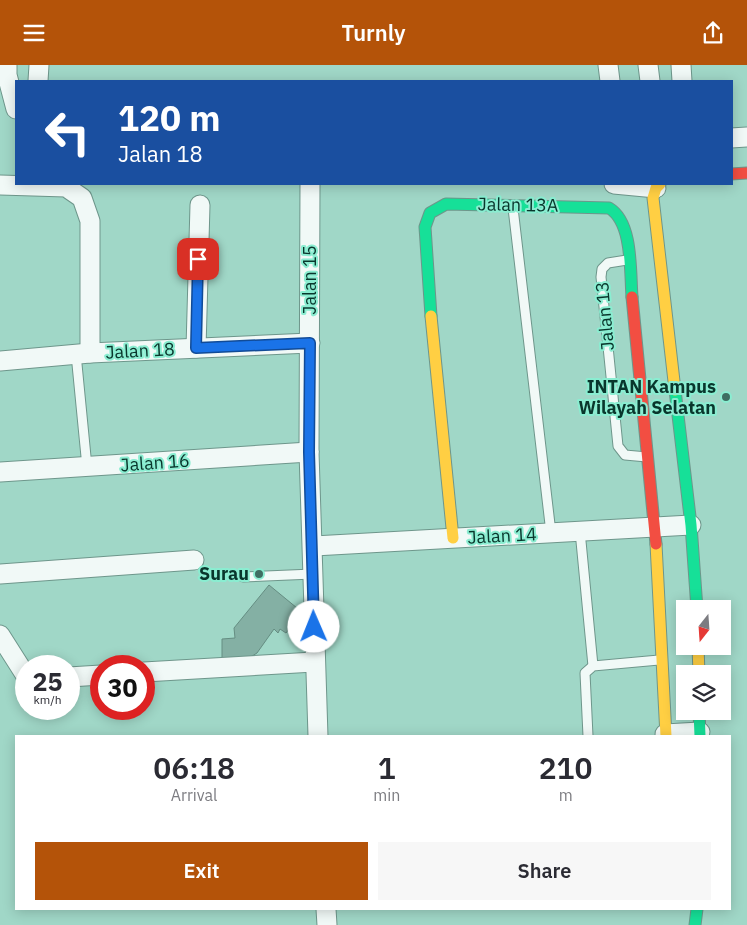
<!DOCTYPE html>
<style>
body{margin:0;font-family:"IBM Plex Sans",sans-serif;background:#f7f7f7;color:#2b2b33;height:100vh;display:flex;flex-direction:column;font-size:19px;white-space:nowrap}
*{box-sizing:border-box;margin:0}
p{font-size:16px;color:#7c7c81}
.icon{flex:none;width:28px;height:28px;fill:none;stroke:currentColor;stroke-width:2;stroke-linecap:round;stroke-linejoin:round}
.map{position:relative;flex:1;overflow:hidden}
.drawer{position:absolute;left:15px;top:670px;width:716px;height:175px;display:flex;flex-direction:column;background:#fff;border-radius:0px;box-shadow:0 2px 12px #0003}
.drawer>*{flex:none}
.hud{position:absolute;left:15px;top:15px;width:718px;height:105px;border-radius:0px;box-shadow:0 2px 12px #0003;background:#1a4fa0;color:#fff;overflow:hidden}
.needle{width:32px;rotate:197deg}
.tools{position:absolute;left:676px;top:535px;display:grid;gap:10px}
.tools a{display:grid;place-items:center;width:55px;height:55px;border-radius:0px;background:#fff;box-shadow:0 2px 12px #0003;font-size:25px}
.speed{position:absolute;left:15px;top:590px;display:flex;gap:10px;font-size:25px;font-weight:700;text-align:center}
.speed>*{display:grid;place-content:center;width:65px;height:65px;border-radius:50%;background:#fff;box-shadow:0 2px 12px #0003;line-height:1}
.speed small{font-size:12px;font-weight:400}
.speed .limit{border:8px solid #d22;background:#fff;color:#111}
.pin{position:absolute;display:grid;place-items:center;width:42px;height:42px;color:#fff;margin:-21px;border-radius:10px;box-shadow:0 2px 8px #0006}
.me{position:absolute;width:55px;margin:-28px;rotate:359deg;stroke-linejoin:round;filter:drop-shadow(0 0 4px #0008)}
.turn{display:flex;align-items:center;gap:18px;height:105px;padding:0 20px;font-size:22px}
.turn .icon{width:65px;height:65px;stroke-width:2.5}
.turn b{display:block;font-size:35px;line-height:42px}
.eta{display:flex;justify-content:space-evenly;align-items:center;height:85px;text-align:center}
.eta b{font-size:30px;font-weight:600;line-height:35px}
.action{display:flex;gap:10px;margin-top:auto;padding:10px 20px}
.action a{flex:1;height:58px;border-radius:0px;background:#b45309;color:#fff;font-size:20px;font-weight:600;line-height:58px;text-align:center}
.action a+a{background:#f7f7f7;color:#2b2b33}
header{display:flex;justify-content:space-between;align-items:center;height:65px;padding:0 20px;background:#b45309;color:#fff;font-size:22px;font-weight:600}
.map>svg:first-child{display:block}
</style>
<header><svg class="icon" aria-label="menu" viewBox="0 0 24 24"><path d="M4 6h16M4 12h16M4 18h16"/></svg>Turnly<svg class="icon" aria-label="share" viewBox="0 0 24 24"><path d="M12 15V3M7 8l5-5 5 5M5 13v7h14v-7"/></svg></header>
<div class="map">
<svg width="747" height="860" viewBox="0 0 747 860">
<rect width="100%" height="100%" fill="#a0d7c7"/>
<polygon fill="#84b0a4" stroke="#658d82" points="269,520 297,543 291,551 296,555 286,568 280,564 278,568 274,564 257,588 249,593 222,595 222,574 235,573 234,563"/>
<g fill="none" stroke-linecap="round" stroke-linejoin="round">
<g stroke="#6e968b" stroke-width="11">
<g id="lane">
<polyline points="513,143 551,468"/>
<polyline points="627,195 608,198 602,204 601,212 618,381 625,390 647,392"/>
<polyline points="76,289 87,402"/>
<polyline points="580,466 593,601"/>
<polyline points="243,512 313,509"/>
<polyline points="588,671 585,608 593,601 659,595"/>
</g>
</g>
<g stroke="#6e968b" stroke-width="21">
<g id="street">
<polyline points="7,0 7,10 16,44"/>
<polyline points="608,0 610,16"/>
<polyline points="648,0 650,16"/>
<polyline points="681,0 682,16"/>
<polyline points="38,16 39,0"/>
<polyline points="731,73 747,72"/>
<polyline points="310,119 309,387 318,671"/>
<polyline points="614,119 656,123"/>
<polyline points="0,120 66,122 82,133 90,156 90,288"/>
<polyline points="196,283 200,140"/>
<polyline points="0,296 90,288 310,278"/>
<polyline points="0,407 309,387"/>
<polyline points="314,481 691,460"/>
<polyline points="0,509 194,495"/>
<polyline points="0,570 26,611"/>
<polyline points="144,607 314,597"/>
<polyline points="69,612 101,610"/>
<polyline points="665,669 700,667"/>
<polyline points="326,844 327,860"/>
</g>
</g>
<g stroke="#6e968b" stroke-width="13">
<g id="fast">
<path d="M431 251 425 162 430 148 446 139 609 143C633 157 630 206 632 232"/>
<polyline points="675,325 691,460 697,544"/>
<polyline points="699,646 700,671"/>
<polyline points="695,860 697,844"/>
</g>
</g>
<g stroke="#6e968b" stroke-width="13">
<g id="slow">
<polyline points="660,119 656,123 653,133 675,325"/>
<polyline points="431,251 453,473"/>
<polyline points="656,479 666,671"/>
<polyline points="698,581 699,609"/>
</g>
</g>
<g stroke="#6e968b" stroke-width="13">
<g id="jam">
<polyline points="731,109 747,108"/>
<polyline points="632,232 656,479"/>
</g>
</g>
<use href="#lane" stroke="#f1f9f7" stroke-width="9"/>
<use href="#street" stroke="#f1f9f7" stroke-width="19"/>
<use href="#fast" stroke="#16e098" stroke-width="11"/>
<use href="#slow" stroke="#ffcf43" stroke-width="11"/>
<use href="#jam" stroke="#f24e42" stroke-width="11"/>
</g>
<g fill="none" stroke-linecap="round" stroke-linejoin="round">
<g stroke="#114b97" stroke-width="12">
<polyline id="route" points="198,194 196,283 310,278 309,387 314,562"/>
</g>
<use href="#route" stroke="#1a73e8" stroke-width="9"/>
</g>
<g fill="#3e6e62" stroke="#8aedd1" stroke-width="2">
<circle cx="726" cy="332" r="5"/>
<circle cx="259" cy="509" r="5"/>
</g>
<g text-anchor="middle" stroke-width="4" stroke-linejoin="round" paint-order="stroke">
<g font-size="18" fill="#09362c" stroke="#8aedd1">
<text transform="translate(518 140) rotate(1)" y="6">Jalan 13A</text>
<text transform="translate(310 215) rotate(-90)" y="6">Jalan 15</text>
<text transform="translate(605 251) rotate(-95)" y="6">Jalan 13</text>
<text transform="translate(140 286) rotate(-3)" y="6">Jalan 18</text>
<text transform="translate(155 398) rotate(-4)" y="6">Jalan 16</text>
<text transform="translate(502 471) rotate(-3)" y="6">Jalan 14</text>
</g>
<g font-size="18" font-weight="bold" fill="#09362c" stroke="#8aedd1" text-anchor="end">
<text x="716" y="328">INTAN Kampus<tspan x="716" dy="21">Wilayah Selatan</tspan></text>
<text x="249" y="515">Surau</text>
</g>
</g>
</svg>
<div class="tools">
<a><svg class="needle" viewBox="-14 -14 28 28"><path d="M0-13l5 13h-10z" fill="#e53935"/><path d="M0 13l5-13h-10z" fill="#7c7c81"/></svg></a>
<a><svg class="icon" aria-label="layers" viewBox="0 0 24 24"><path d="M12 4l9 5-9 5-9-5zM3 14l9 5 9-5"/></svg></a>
</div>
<div class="speed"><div>25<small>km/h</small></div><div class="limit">30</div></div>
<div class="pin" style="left:198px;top:194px;background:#d93025"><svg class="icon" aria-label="arrive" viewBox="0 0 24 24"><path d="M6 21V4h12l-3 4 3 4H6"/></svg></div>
<svg class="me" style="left:314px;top:562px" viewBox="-20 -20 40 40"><circle r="19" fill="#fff"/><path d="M0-13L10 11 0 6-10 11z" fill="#1a73e8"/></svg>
<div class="hud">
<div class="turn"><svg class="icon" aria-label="left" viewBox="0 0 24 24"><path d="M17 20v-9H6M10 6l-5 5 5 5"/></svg><div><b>120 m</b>Jalan 18</div></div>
</div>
<section class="drawer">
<div class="eta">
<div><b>06:18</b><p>Arrival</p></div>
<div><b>1</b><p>min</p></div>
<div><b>210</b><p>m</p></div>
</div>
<div class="action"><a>Exit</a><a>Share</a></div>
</section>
</div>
